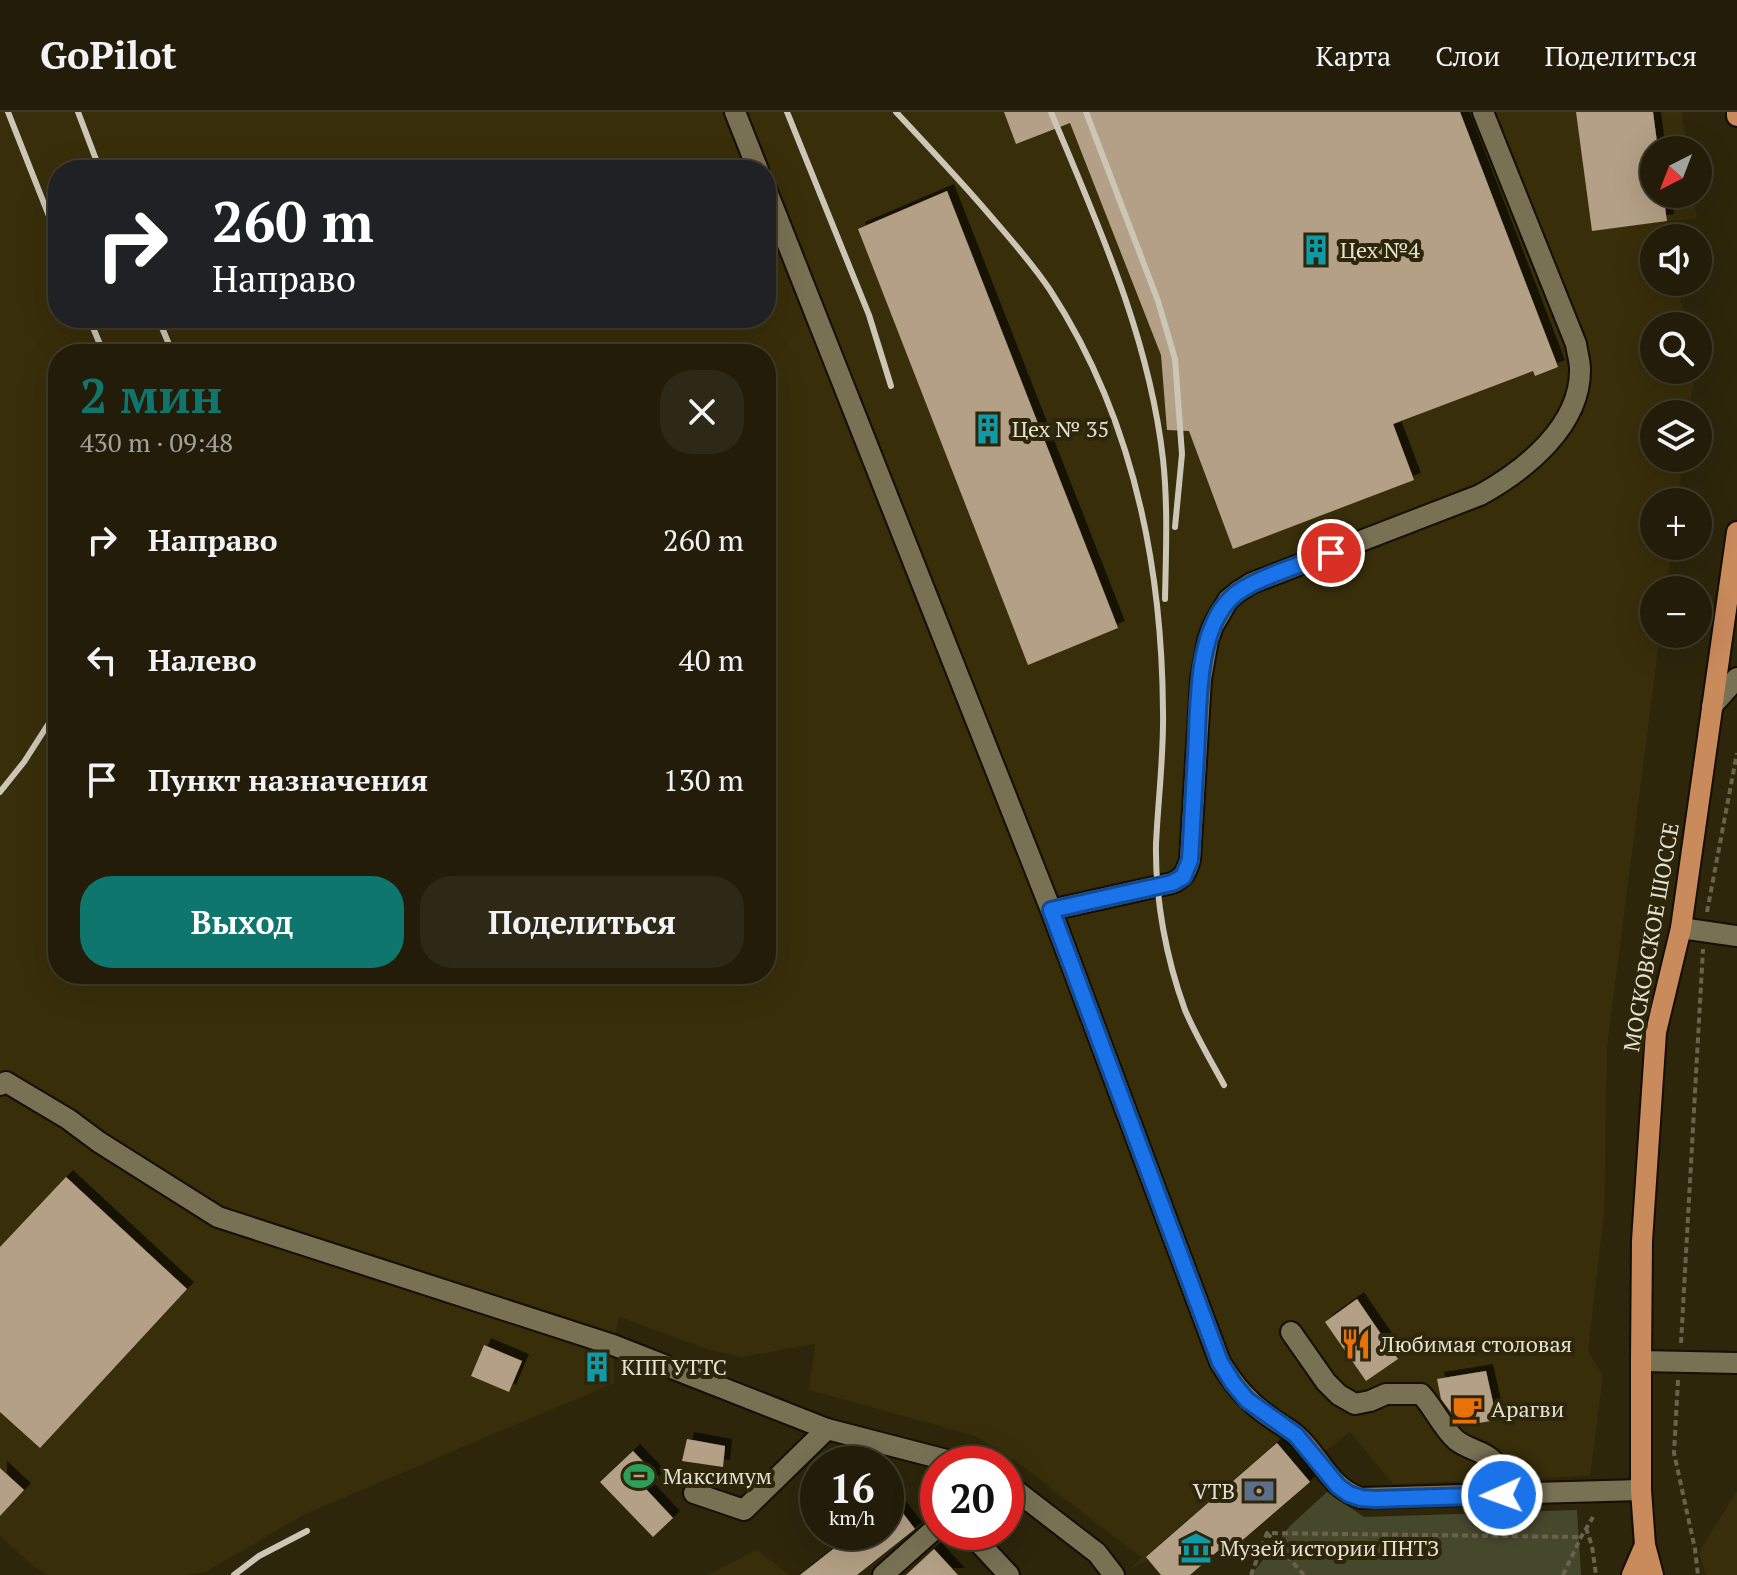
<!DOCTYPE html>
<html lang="ru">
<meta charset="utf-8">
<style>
body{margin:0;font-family:"PT Serif",serif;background:#2e2916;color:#f1f3f6;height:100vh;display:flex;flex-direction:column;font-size:30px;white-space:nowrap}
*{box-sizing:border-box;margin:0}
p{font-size:26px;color:#a2a19c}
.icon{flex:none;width:44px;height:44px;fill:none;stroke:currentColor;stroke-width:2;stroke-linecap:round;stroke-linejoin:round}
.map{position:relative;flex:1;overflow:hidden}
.details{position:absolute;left:48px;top:232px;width:728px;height:640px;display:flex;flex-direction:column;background:#221c08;border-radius:32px;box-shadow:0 8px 32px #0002,0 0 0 2px #3f3a29}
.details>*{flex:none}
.guide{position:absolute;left:48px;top:48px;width:728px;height:168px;border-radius:32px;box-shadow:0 8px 32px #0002,0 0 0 2px #3f3a29;background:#202124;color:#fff;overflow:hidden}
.needle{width:52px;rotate:222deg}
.tools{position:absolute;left:1640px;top:24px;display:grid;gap:16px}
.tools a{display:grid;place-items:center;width:72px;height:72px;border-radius:50%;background:#221c08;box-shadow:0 8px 32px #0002,0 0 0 2px #3f3a29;font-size:40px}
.speed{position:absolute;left:800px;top:1334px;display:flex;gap:16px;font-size:40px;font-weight:700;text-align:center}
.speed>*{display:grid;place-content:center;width:104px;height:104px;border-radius:50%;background:#221c08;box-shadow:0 8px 32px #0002,0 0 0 2px #3f3a29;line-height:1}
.speed small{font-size:20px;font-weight:400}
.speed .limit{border:12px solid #d22;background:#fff;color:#111}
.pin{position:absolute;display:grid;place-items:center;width:68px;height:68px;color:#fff;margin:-34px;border:4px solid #fff;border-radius:50%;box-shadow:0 2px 8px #0007}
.me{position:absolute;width:88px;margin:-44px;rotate:268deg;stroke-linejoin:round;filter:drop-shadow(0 0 6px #0008)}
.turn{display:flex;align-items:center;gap:28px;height:168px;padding:0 32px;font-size:36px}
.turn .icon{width:104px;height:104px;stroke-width:2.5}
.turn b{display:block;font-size:56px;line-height:68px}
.round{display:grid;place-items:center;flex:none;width:84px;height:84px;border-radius:32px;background:#2e2916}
.overview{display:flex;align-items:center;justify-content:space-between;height:136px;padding:0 32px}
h1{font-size:48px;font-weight:600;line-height:60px;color:#0f766e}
.action{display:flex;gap:16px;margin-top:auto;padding:16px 32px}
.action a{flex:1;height:92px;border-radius:32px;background:#0f766e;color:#fff;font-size:32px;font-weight:600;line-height:92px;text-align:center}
.action a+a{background:#2e2916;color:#f1f3f6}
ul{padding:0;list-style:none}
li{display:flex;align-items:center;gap:24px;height:120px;padding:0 32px}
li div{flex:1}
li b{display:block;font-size:30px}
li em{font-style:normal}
header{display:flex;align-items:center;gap:48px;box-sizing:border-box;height:112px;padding:0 40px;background:#221c08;border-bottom:2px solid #3f3a29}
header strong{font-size:38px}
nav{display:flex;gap:44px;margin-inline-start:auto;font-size:28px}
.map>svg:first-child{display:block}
</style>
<header>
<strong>GoPilot</strong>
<nav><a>Карта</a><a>Слои</a><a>Поделиться</a></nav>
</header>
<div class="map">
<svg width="1737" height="1463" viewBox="0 0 1737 1463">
<defs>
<filter id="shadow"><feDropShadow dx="7" dy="-7" stdDeviation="0" flood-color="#0009"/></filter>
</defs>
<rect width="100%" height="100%" fill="#2d260b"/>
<g fill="#382e0a" fill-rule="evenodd">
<path d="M0 0H1682L1687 38H1654V82H1693L1697 107 1667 109 1670 126H1654V170H1677L1686 214H1654V258H1695L1689 302H1654V346H1683L1678 390H1654V434H1672L1666 478H1654V522H1660L1607 935 1604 1100 1588 1239 1603 1264 1590 1364 1393 1372 1350 1320 1287 1368 1129 1458 1142 1446 1017 1350 975 1324 809 1278 815 1232 742 1245 707 1237 619 1205 613 1233 614 1271 305 1402 205 1460 184 1463H47L32 1453 0 1424ZM58 58H766V206H58ZM58 242H766V862H58Z"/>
<polygon points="1737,1379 1737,1463 1706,1463 1699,1440"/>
<polygon points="757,1438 790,1463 708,1463"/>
</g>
<polygon fill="#46482c" points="1327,1380 1364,1405 1577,1398 1581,1463 1251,1463 1290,1414"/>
<g fill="#b3a086" filter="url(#shadow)">
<polygon points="1004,0 1460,0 1558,255 1535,264 1533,259 1393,312 1414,368 1233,437 1189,319 1167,318 1161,243 1070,11 1016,32"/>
<polygon points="1576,0 1653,0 1658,38 1654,38 1654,82 1663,82 1667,109 1592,119"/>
<polygon points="947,79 1118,516 1028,553 858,117"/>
<polygon points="66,1065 187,1177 40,1336 0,1300 0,1135"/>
<polygon points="1357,1187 1398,1247 1366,1269 1325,1210"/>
<polygon points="484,1233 522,1249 509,1280 471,1264"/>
<polygon points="1486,1259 1497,1308 1461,1314 1441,1287 1437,1267"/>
<polygon points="687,1327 725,1334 723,1355 682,1349"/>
<polygon points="1277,1331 1310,1370 1224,1444 1219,1438 1190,1463 1161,1463 1146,1445"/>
<polygon points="633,1339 658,1365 646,1377 673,1406 653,1425 600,1370"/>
<polygon points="0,1356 24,1378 0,1404"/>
<polygon points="886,1379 915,1417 857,1463 800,1463 855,1420 886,1420"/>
<polygon points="934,1437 958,1463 906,1463"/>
</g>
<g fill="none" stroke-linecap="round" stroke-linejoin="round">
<g stroke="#160e00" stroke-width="24">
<g id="minor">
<polyline points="735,0 758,58"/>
<path d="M766 77 1051 798 1220 1250C1234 1273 1248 1290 1270 1305 1278 1311 1288 1316 1296 1323 1320 1344 1329 1376 1361 1386L1641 1378"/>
<polyline points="1712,594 1737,566"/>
<path d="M1051 798 1172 771C1184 766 1186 760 1190 748L1201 567 1208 528 1213 514 1228 488 1239 479 1252 471 1480 383C1525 358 1581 314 1580 257 1580 249 1577 240 1576 232L1483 0"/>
<polyline points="1681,816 1737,824"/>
<polyline points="0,973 6,970 68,1007 99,1030 218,1105 613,1233 827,1317 962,1352"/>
<path d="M1291 1220 1326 1270 1339 1283 1355 1292 1370 1289 1386 1282H1421C1434 1296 1442 1315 1456 1328 1468 1338 1486 1339 1495 1351 1501 1359 1500 1372 1502 1383"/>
<polyline points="1641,1249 1737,1251"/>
<polyline points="1006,1371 1097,1441 1114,1463"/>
<polyline points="694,1381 744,1398 827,1317"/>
<polyline points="969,1420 1009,1463"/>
<polyline points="883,1463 938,1414"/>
</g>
</g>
<g stroke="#160e00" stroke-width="24">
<g id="major">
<polyline points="1737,0 1737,4"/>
<polyline points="1632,1463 1645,1433"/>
<polyline points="1653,1463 1645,1433 1641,1378 1641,1249 1642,1129 1656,920 1681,816 1737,420"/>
</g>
</g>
<g stroke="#6a634c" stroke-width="4" stroke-dasharray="6 4" stroke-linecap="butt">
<polyline points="1707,800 1737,641"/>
<polyline points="1681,1231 1703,837"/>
<polyline points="1678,1268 1674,1341 1695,1437 1698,1463"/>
<polyline points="1586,1416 1592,1434 1596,1463"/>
<polyline points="1267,1421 1304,1463"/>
<polyline points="1251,1463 1267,1421 1581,1425"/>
<polyline points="1563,1463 1581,1425 1593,1405"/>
</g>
<use href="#minor" stroke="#797154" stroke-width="20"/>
<use href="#major" stroke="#c98a5c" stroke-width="20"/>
<g stroke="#cbc6b5" stroke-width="6">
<polyline points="8,0 58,127"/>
<polyline points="78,0 100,58"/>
<polyline points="787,0 869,203 891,274"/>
<path d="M896 0C925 31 954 62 982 94 1005 121 1030 148 1050 178 1132 304 1162 451 1163 599 1164 643 1158 688 1156 732 1155 787 1166 846 1185 898 1196 924 1211 949 1224 973"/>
<path d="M1051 0C1098 113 1149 224 1163 347 1168 393 1166 440 1165 487"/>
<polyline points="1086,0 1158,189 1175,247 1182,342 1175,415"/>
<polyline points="89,206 104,242"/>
<polyline points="158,206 173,242"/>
<polyline points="0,680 24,650 58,597"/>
<polyline points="234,1463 259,1444 307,1419"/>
</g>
</g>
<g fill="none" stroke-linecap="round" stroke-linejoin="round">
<g stroke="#114b97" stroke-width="20">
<path id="route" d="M1331 441C1304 452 1250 467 1231 486 1195 521 1199 597 1196 644 1194 679 1192 714 1190 748L1183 765 1172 771 1051 798 1220 1250 1233 1271 1247 1288 1296 1323 1338 1374 1349 1382 1361 1386 1375 1387 1502 1383"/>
</g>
<use href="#route" stroke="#1a73e8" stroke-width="14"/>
</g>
<defs>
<g id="building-bare" transform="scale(2.4)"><path d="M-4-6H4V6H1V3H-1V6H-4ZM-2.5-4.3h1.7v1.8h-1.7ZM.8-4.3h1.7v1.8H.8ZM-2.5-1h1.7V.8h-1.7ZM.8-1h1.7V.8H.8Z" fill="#0f9aa8" stroke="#2d260b" stroke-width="2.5" paint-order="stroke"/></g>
<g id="restaurant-bare" transform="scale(2.4)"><path d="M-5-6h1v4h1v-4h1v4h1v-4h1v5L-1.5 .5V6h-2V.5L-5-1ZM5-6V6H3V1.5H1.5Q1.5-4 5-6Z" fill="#e8710a" stroke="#2d260b" stroke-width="2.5" paint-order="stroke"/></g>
<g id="cafe-bare" transform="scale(2.4)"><path d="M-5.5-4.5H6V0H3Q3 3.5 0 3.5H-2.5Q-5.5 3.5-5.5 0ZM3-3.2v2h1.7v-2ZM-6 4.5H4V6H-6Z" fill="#e8710a" stroke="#2d260b" stroke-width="2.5" paint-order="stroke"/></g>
<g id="stadium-bare" transform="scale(2.4)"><path d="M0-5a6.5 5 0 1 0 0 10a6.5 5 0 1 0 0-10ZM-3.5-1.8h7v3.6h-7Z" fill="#2e9e5b" stroke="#2d260b" stroke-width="2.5" paint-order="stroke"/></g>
<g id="bank-bare" transform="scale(2.4)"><path d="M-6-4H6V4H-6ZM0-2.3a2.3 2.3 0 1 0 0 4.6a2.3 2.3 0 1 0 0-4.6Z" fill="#5c6f8a" stroke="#2d260b" stroke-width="2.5" paint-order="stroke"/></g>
<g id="museum-bare" transform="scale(2.4)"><path d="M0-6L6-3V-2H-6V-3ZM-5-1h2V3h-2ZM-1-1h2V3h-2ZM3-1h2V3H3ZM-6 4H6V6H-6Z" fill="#0f9aa8" stroke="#2d260b" stroke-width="2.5" paint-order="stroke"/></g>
</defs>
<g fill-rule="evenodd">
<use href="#building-bare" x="1316" y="138"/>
<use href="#building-bare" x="988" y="317"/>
<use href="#restaurant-bare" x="1356" y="1232"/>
<use href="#building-bare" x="597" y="1255"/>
<use href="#cafe-bare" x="1467" y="1297"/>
<use href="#stadium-bare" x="639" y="1364"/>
<use href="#bank-bare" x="1259" y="1379"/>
<use href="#museum-bare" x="1196" y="1436"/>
</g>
<g text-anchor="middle" stroke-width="8" stroke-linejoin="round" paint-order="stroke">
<g font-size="22" fill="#e5e1d1" stroke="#2d260b" text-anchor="start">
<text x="1340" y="146">Цех №4</text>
<text x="1012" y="325">Цех № 35</text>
<text x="1380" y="1240">Любимая столовая</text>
<text x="621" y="1263">КПП УТТС</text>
<text x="1491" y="1305">Арагви</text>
<text x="663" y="1372">Максимум</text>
<text x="1235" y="1387" text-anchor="end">VTB</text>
<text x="1220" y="1444">Музей истории ПНТЗ</text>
</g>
<g font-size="22" fill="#e5e1d1" stroke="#2d260b">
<text transform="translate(1651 825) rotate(-80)" y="8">МОСКОВСКОЕ ШОССЕ</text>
</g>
</g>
</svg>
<div class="tools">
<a><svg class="needle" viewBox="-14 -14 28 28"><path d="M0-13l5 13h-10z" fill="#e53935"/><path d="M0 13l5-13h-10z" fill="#a2a19c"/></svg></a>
<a><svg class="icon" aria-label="sound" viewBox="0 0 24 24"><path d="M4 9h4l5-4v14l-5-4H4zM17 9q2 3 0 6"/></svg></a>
<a><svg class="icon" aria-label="search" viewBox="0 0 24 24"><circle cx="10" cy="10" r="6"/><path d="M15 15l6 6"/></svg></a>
<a><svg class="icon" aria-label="layers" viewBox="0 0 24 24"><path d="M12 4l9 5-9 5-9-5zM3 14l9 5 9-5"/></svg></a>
<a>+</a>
<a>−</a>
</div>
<div class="speed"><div>16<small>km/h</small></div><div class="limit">20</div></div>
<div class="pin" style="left:1331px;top:441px;background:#d93025"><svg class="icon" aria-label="arrive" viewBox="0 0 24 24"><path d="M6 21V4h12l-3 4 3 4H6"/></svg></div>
<svg class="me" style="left:1502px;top:1383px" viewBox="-20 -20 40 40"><circle r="17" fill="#1a73e8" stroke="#fff" stroke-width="3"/><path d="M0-11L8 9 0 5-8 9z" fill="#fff"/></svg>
<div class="guide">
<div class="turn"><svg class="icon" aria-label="right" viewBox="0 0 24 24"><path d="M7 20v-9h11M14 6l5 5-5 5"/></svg><div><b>260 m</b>Направо</div></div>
</div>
<section class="details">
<div class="overview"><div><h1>2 мин</h1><p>430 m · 09:48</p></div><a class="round"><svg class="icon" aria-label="close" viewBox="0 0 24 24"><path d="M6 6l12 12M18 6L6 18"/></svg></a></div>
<ul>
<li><svg class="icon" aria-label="right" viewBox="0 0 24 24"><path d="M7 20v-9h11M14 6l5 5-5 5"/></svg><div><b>Направо</b></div><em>260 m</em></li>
<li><svg class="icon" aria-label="left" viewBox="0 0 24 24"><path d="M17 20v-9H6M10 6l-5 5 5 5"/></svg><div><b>Налево</b></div><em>40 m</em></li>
<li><svg class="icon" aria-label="arrive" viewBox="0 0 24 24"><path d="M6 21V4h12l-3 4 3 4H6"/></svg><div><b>Пункт назначения</b></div><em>130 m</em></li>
</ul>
<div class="action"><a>Выход</a><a>Поделиться</a></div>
</section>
</div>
